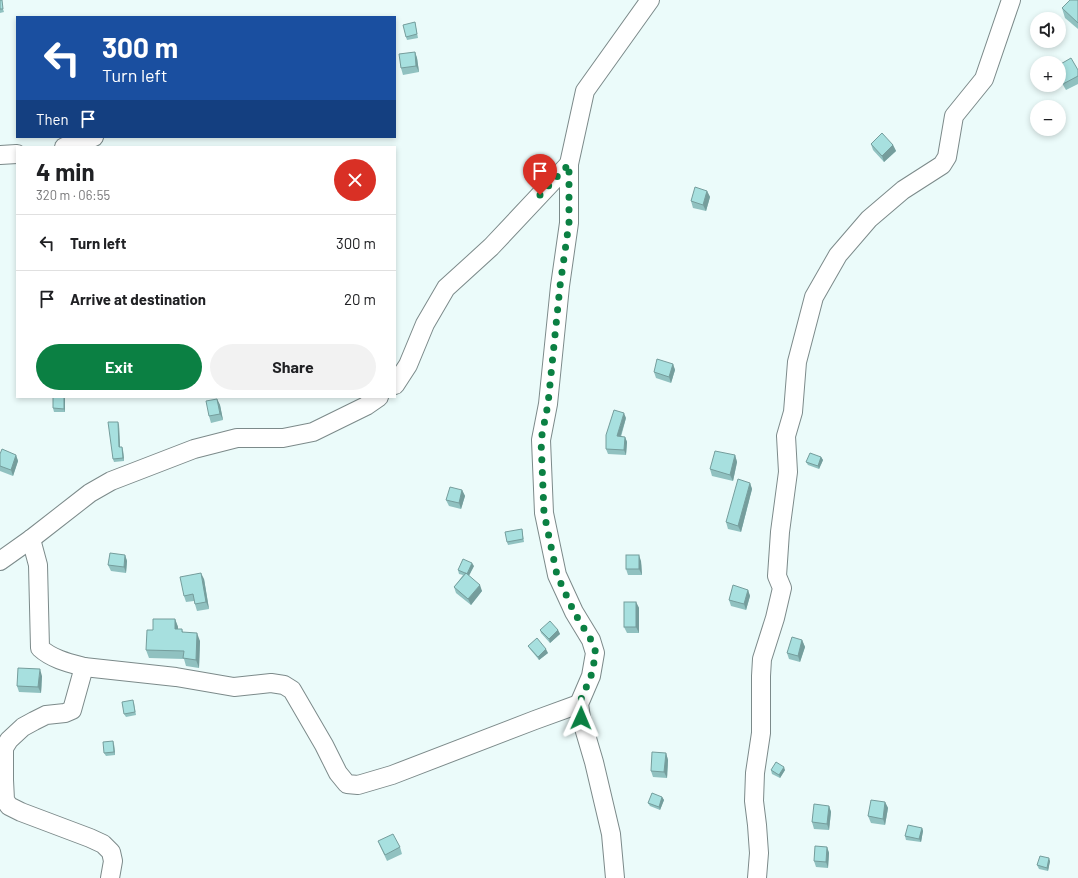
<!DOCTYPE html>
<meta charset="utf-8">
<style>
body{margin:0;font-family:Barlow,sans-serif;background:#f2f2f2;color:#202124;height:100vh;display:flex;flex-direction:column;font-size:15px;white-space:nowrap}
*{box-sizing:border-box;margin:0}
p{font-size:13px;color:#757577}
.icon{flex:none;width:22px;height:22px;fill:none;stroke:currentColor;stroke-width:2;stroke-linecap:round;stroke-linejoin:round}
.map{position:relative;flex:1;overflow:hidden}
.sheet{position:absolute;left:16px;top:146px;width:380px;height:252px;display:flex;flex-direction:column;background:#fff;border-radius:0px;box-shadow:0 2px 6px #0003}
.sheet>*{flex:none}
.banner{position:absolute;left:16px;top:16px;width:380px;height:122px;border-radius:0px;box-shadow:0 2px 6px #0003;background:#1a4fa0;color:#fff;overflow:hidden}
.tools{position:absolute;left:1030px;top:12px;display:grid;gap:8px}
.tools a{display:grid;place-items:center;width:36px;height:36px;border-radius:50%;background:#fff;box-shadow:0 2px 6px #0003;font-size:20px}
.pin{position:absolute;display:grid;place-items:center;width:34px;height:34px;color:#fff;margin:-41px -17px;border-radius:50% 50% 50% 0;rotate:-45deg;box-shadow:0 0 4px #0007}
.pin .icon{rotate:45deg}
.me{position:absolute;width:44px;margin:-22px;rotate:1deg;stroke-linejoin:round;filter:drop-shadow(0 0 3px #0008)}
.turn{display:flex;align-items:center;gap:14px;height:84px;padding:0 20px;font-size:18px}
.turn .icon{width:52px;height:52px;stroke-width:2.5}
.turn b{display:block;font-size:28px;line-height:34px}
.then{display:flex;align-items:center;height:38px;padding:0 20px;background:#0003;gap:8px;font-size:15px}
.round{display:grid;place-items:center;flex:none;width:42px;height:42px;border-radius:21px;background:#f2f2f2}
.overview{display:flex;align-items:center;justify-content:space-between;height:68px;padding:0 20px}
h1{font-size:24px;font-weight:700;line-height:30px}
.primary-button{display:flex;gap:8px;margin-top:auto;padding:8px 20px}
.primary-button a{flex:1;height:46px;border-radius:24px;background:#0b8043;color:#fff;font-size:16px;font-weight:700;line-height:46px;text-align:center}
.primary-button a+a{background:#f2f2f2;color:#202124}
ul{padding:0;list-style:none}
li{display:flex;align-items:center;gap:12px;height:56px;padding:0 20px;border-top:1px solid #e0e0e0}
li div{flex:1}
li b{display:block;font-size:15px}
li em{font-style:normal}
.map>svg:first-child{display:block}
</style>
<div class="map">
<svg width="1078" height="878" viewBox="0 0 1078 878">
<rect width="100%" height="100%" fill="#ebfbfa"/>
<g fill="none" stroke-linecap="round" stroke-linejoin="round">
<g stroke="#7c8a8a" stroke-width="20">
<g id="minor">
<polyline points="64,147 94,137"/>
<polyline points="0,155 17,154"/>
<polyline points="395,385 408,365 425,324 446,288 491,247 569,164"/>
<path d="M31 539 38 565 40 648C52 659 69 663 84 667L176 677 234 687 271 683 284 685 292 690 324 745 338 773 347 784 358 785 392 775 535 720 579 704"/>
<polyline points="0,561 31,539 90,493 111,481 194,449 237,438 283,438 313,432 366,406 379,397"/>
<polyline points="84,667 72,710 65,713 46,715 34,721 23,727 9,740 4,748 4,780 5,800 9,806 21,812 90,838 103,844 111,852 113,861 110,878"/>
<polyline points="615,878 611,834 594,762 581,718 579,704 591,676 595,653 591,640 574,612 557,575 544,513 541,440 548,404 560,286 569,223 569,164 585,91 650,0"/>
<polyline points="757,878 759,853 757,825 754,801 755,773 761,733 761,676 762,659 775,618 782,588 777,576 780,532 788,472 786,436 793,412 797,362 814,297 838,255 869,219 903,190 942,165 947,157 954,116 984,79 1011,0"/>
</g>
</g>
<use href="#minor" stroke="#fff" stroke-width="18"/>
</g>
<g fill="#90c1c0">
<polygon points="0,0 4,12 0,13"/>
<polygon points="1078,0 1078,29 1065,18 1062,8"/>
<polygon points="415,22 418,38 407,40 406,37"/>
<polygon points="415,52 417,58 419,72 403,75 401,68"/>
<polygon points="1059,65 1078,70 1078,84 1066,90 1059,78"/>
<polygon points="871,144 893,145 896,151 884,162 873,150"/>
<polygon points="707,191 710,197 706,211 693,208 691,201"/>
<polygon points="673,364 675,370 671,383 656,378 654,372"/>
<polygon points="53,397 65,397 65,412 54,412 53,408"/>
<polygon points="217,399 220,405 223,420 211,423 209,416"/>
<polygon points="626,418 621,437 625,437 627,442 626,455 608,454 606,449"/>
<polygon points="119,425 120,447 122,447 123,450 124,461 114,462 113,459"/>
<polygon points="0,454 16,455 18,461 13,476 0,471"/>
<polygon points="735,455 737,462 733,481 712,476 710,469"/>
<polygon points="821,457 823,460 819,469 808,465 806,462"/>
<polygon points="750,483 752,489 741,532 728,529 726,522"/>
<polygon points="462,490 465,496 461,509 449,506 446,500"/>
<polygon points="522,529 524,542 508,545 507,542"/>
<polygon points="125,555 127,561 126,573 111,571 108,565"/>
<polygon points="641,561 642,575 628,575 626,569"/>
<polygon points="474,566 469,576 482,591 471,605 456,593 454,587 463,575 459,574 458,570"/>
<polygon points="204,579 209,609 197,611 194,601 186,602 184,596"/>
<polygon points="748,590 750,596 746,610 731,606 729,600"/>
<polygon points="636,602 639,608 639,633 627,633 624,627"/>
<polygon points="175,619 178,627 178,629 182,629 183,632 200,641 199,668 186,666 184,659 149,658 146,650"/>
<polygon points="540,630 558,630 560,634 550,643 541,633"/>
<polygon points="802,640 805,647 800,662 789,659 787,653"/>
<polygon points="528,646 548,653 539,660 530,649"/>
<polygon points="42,676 41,693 19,692 17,686"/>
<polygon points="134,703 136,715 126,717 124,714"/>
<polygon points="114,744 115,755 106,756 104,753"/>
<polygon points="666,753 668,760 667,778 653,777 651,771"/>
<polygon points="771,770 785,770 780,778 772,774"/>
<polygon points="662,797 664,800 660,810 650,806 648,803"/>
<polygon points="885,802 888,808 885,825 871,823 868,816"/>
<polygon points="829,806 831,812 829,830 814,829 812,822"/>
<polygon points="922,828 923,831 921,842 906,840 905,836"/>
<polygon points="378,841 400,847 402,854 387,861 381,848"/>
<polygon points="827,847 829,853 828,868 816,867 814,861"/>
<polygon points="1050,861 1048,871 1039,869 1037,865"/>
</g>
<g fill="#759d9c">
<polygon points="415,52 417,58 419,72 416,66"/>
<polygon points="893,145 896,151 884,162 882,156"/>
<polygon points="707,191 710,197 706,211 703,205"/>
<polygon points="673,364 675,370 671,383 669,377"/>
<polygon points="64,397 65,399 65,412 64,409"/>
<polygon points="217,399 220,405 223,420 220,414"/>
<polygon points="624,413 626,418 619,441 617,436"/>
<polygon points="118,422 119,425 120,450 119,447"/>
<polygon points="625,437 627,442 626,455 624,450"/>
<polygon points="122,447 123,450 124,461 123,458"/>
<polygon points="16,455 18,461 13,476 11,470"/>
<polygon points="735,455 737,462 733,481 730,475"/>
<polygon points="821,457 823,460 819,469 818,466"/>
<polygon points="750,483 752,489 741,532 738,526"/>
<polygon points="462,490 465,496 461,509 459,503"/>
<polygon points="125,555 127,561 126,573 124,567"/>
<polygon points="639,555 641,561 642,575 639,569"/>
<polygon points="472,563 474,566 468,577 467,574"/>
<polygon points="201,573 204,579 209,609 206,602"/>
<polygon points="480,585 482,591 471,605 468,599"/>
<polygon points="748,590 750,596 746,610 744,604"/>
<polygon points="636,602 639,608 639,633 636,627"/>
<polygon points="175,619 178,627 178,637 175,629"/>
<polygon points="558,630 560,634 550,643 549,639"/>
<polygon points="197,633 200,641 199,668 196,660"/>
<polygon points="802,640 805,647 800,662 798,656"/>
<polygon points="546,649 548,653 539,660 538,657"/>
<polygon points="40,669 42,676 41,693 38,687"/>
<polygon points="113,741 114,744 115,755 114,752"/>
<polygon points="666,753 668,760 667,778 664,772"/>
<polygon points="784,767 785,770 780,778 779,775"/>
<polygon points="662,797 664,800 660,810 659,807"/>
<polygon points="885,802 888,808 885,825 883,819"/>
<polygon points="829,806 831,812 829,830 827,824"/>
<polygon points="922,828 923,831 921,842 919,839"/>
<polygon points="827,847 829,853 828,868 826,862"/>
<polygon points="1049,858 1050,861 1048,871 1047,868"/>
</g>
<g fill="#a7e0df" stroke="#759d9c">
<polygon points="0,0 2,0 3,9 0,9"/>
<polygon points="1070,0 1078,0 1078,23 1062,8"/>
<polygon points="415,22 417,34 406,37 403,25"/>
<polygon points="415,52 416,66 401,68 399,54"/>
<polygon points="1071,58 1078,70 1078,76 1063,84 1059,76 1059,65"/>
<polygon points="882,133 893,145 882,156 871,144"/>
<polygon points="695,187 707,191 703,205 691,201"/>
<polygon points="657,359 673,364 669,377 654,372"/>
<polygon points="53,397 64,397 64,409 53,408"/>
<polygon points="217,399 220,414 209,416 206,401"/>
<polygon points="614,410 624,413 617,436 625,437 624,450 606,449 606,435"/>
<polygon points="108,422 118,422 119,447 122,447 123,458 113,459"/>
<polygon points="2,449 16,455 11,470 0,466 0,454"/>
<polygon points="715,451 735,455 730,475 710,469"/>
<polygon points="810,453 821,457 818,466 806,462"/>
<polygon points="738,479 750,483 738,526 726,522"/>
<polygon points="450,487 462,490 459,503 446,500"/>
<polygon points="522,529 523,539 507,542 505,532"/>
<polygon points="110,553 125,555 124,567 108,565"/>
<rect x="626" y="555" width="13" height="14"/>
<polygon points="463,559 472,563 467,574 466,573 465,573 458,570"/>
<polygon points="201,573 206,602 195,604 193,594 184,596 180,577"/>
<polygon points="466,573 480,585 468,599 454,587"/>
<polygon points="733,585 748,590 744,604 729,600"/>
<rect x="624" y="602" width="12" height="25"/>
<polygon points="153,619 175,619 175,629 182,629 182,632 197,633 196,660 183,658 184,651 146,650 147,630 153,630"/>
<polygon points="550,621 558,630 549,639 540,630"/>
<polygon points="792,637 802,640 798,656 787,653"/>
<polygon points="537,638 546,649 538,657 528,646"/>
<polygon points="18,668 40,669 38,687 17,686"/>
<polygon points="133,700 135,712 124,714 122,702"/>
<polygon points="113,741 114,752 104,753 103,742"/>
<polygon points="652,752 666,753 664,772 651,771"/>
<polygon points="776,762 784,767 779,775 771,770"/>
<polygon points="652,793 662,797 659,807 648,803"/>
<polygon points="871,800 885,802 883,819 868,816"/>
<polygon points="814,804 829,806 827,824 812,822"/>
<polygon points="908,825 922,828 919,839 905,836"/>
<polygon points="393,834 400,847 385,855 378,841"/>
<polygon points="815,846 827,847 826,862 814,861"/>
<polygon points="1040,856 1049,858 1047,868 1037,865"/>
</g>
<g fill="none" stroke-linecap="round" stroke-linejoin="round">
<polyline stroke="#0b8043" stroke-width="7" stroke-dasharray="0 12.6" points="540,195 569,164 569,223 560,286 548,404 541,440 544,513 557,575 574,612 591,640 596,653 591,676 579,704 581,718"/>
</g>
</svg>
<div class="tools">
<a><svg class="icon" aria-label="sound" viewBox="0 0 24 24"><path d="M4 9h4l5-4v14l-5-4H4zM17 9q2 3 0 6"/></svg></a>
<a>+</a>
<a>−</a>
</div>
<div class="pin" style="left:540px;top:195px;background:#d93025"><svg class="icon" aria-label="arrive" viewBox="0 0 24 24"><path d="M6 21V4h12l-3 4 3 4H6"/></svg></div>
<svg class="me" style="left:581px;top:718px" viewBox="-20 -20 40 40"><path d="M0-17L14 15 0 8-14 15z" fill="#0b8043" stroke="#fff" stroke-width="4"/></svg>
<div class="banner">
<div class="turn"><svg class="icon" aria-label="left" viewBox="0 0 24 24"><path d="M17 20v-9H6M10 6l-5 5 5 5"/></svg><div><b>300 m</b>Turn left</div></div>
<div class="then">Then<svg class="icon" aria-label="arrive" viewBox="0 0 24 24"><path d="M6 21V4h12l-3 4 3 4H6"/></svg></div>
</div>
<section class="sheet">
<div class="overview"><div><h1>4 min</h1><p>320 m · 06:55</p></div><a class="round" style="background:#d93025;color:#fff"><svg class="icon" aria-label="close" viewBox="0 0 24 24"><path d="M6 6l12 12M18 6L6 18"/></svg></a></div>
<ul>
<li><svg class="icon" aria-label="left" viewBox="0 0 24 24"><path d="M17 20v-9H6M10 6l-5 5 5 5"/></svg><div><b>Turn left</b></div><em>300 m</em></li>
<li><svg class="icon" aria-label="arrive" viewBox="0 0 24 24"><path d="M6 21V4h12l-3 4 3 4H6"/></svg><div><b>Arrive at destination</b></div><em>20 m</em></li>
</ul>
<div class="primary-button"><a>Exit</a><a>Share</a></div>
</section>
</div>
